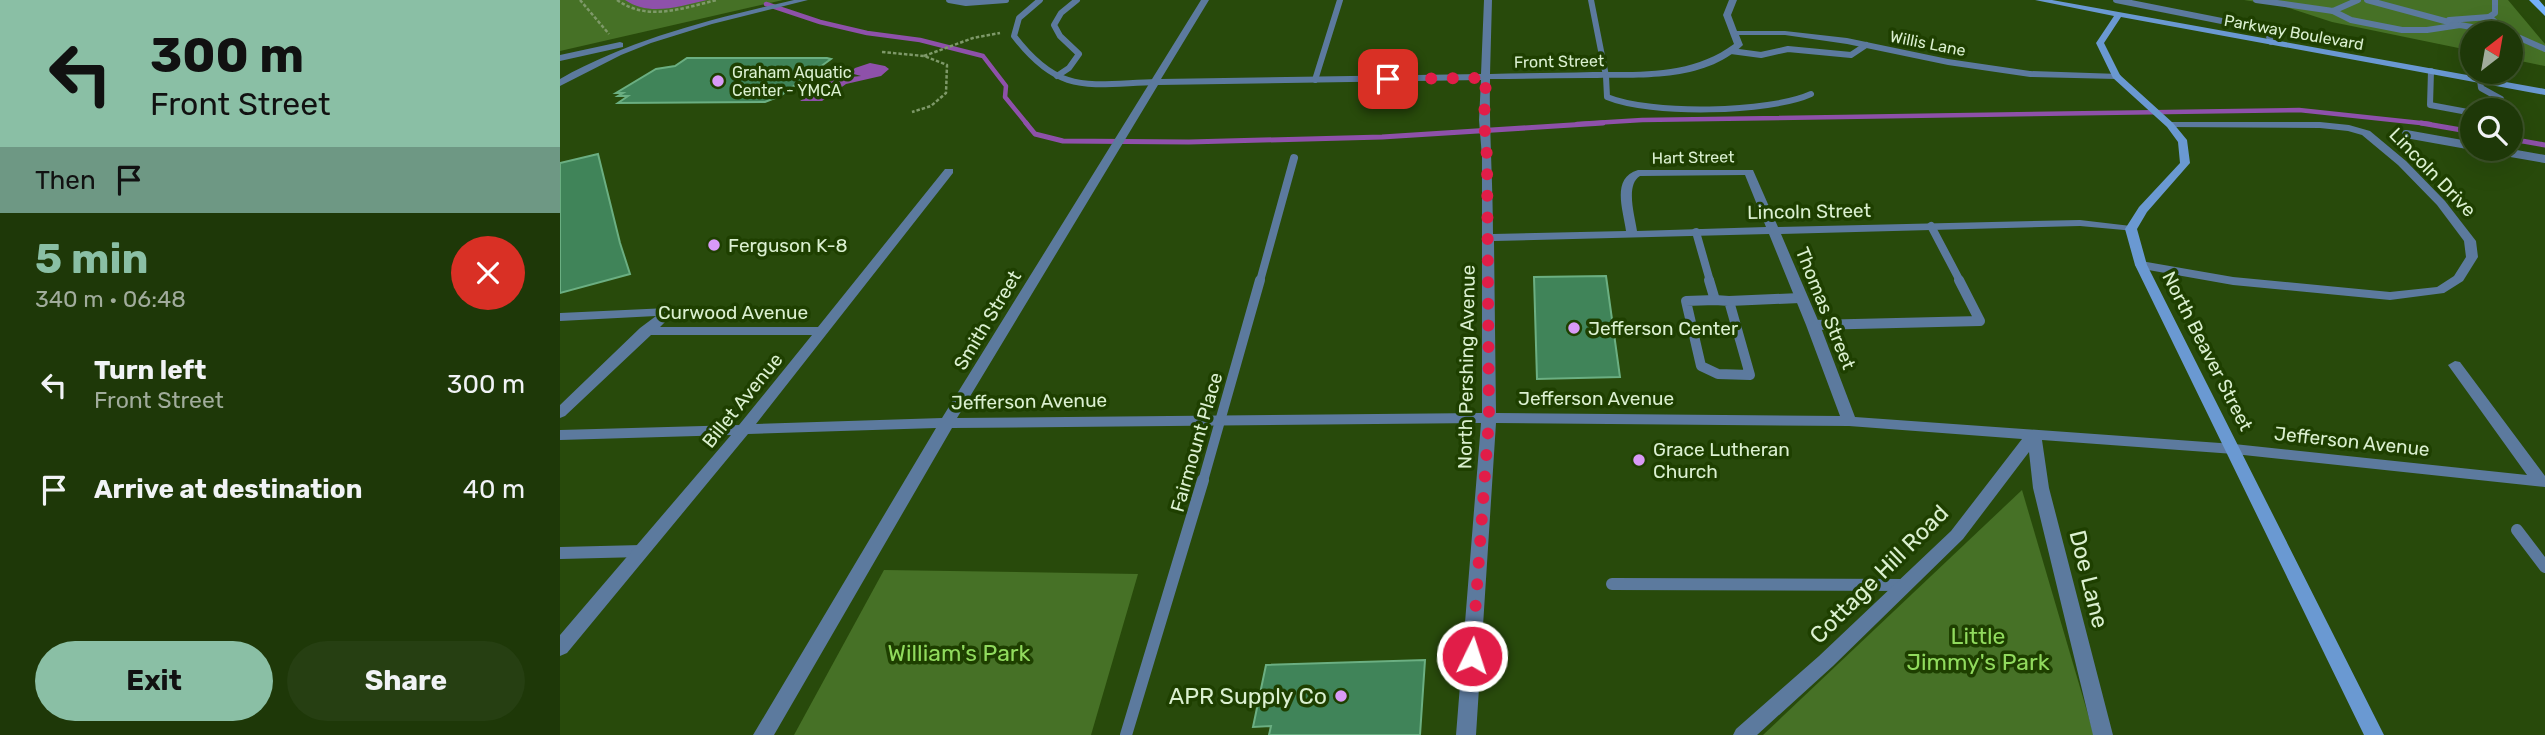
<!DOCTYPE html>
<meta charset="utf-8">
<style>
body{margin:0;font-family:Rubik,sans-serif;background:#263f12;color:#f1f3f6;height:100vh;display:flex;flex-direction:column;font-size:26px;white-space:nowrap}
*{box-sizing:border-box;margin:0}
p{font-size:23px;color:#a1ac9c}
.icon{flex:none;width:38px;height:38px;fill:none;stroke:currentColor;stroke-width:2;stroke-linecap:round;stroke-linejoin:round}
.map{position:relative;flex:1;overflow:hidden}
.drawer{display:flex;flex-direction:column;background:#1e3808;width:560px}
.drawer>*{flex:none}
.guide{background:#8abfa5;color:#111;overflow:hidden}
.needle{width:46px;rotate:31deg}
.controls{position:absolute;left:1900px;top:21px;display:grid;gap:14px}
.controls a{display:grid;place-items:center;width:63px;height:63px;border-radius:50%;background:#1e3808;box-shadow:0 7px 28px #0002,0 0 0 2px #3c5229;font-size:35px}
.pin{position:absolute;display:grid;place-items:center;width:60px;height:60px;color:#fff;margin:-30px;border-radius:14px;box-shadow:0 4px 10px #0006}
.me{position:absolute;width:77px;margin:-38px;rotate:4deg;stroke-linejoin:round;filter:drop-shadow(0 0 5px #0008)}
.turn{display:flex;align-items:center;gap:24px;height:147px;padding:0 35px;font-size:32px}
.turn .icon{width:91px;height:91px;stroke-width:2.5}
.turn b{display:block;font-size:49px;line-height:60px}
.then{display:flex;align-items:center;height:66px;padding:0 35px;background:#0003;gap:14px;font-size:26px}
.round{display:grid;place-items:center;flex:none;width:74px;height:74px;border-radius:37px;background:#263f12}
.head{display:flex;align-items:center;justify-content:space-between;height:119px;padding:0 35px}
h1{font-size:42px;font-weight:700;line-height:52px;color:#8abfa5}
.button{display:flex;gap:14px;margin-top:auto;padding:14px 35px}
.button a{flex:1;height:80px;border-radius:42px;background:#8abfa5;color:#111;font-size:28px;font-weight:700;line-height:80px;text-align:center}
.button a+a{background:#263f12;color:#f1f3f6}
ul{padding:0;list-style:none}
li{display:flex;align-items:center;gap:21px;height:105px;padding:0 35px}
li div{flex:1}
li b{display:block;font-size:26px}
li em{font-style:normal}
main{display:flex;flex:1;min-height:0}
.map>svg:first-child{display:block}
</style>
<main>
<section class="drawer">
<div class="guide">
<div class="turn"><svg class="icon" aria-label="left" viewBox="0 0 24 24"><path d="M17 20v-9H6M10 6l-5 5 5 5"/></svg><div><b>300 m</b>Front Street</div></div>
<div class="then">Then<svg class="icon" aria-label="arrive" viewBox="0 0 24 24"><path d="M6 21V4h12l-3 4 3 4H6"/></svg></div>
</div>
<div class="head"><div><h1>5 min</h1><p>340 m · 06:48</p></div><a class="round" style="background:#d93025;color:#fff"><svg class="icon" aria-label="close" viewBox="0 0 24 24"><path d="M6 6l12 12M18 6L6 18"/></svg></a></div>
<ul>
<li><svg class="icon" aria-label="left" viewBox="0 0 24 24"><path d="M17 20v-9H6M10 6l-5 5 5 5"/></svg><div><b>Turn left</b><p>Front Street</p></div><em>300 m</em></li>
<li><svg class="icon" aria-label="arrive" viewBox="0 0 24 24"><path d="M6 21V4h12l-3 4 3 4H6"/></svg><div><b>Arrive at destination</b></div><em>40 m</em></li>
</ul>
<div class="button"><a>Exit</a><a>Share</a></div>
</section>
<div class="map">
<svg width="1985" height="735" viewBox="0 0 1985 735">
<rect width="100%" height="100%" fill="#284a0b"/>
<g fill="#467126">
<polygon points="0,0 223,0 0,51"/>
<polygon points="1684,0 1948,0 1985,44 1985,66 1951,59 1951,33 1913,33 1913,51 1772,22 1723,6"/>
<polygon points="1462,490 1534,735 1203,735"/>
<polygon points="324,570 578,574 531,735 234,735"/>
</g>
<g fill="#8e51aa">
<path d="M65 0H147C119 6 90 17 65 0Z"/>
<polygon points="310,63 325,66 329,69 321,76 286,84 262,101 240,101 271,79 301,76 290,73 295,68"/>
</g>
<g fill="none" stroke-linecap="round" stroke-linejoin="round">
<g stroke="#8e51aa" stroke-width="4.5">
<polyline points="206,4 260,22 307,33 360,40 423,56 446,86 445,97 467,124"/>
<polyline points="1017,124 1082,120 1739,110 1870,124"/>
</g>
<g stroke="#8e51aa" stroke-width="5">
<polyline points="466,123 475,134 503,141 629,142 822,137 1043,123"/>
<polyline points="1861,123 1913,132"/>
<polyline points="1951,139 1985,145"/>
</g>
</g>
<g fill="#408459" stroke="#6baf82" stroke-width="2">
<polygon points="127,58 267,58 271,59 220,96 205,102 58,103 68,96 58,96 63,93 56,93 96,69 115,66"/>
<polygon points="38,154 60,243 70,274 0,293 0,163"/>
<polygon points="1046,276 1060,377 977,379 974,277"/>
<polygon points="865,660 860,735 709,735 711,726 693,727 706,665"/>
</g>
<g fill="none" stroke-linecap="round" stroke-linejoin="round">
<g stroke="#7e9969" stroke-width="2.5" stroke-dasharray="3.5 2" stroke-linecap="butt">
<polyline points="20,0 49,34"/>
<path d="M57 0C88 22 123 8 157 0"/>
<polyline points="322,52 364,56 387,65 386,93 371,106 352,112"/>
<polyline points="364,56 413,38 440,33"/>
</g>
<g stroke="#5c7a9e" stroke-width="6">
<polyline points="389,0 406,3 446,0"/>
<path d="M480 0 459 18 454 36C500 96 528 84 596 82"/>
<path d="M1031 0 1046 76 1047 97C1090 115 1209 113 1251 94"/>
<polyline points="1556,0 1697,28 1708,34 1711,42"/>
<polyline points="1696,0 1773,11 1798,0"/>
<polyline points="1807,0 1896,24"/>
<polyline points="1935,0 1935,13 1929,17 1947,31"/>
<polyline points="1773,11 1791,20 1842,30 1867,30 1900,25 1946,33"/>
<polyline points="1889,20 1929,17"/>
<polyline points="1951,34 1985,49"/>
<polyline points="1171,51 1201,55 1228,49 1291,55 1306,45"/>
<polyline points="1871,71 1870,105 1913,113"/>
<polyline points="497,76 509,68 519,54 500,36 494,25 501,13 517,0"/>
<polyline points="755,80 780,0"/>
<polyline points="1920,80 1921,88 1941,99 1943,110"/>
</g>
<g stroke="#5c7a9e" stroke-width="8">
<polyline points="1846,134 1913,146"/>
<polyline points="1928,149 1985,159"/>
<polyline points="1371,226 1400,281"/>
<polyline points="1136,232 1150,281"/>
<polyline points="700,281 734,158"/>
</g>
<g stroke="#5c7a9e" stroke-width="10">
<polyline points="1149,280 1155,300"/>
<polygon points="1155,300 1169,301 1190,375 1158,374 1141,366 1126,301"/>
<polyline points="1169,301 1240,298"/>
<polyline points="1253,325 1420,321 1399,280"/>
<polyline points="643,481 700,280"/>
</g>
<g stroke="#5c7a9e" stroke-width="12">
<polyline points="1957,530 1985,567"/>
<polyline points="0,553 82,551"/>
<polyline points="1052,584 1344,585"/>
<polyline points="566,735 643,480"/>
</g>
<g fill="#5c7a9e" fill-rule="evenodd">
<path d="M234 0H248L152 24 91 43 61 55 0 86V79C73 38 153 19 234 0Z"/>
<path d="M641 0H649L601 79 921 74 924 0H932L930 74C964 73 999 73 1033 72 1083 72 1132 75 1174 44L1163 15 1169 0H1177L1171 15 1177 31H1225L1287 38 1388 59 1470 71 1559 74 1561 76 1556 79 1470 77 1388 65 1287 44 1225 35H1179L1183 45C1143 83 1079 77 1028 78 995 78 962 79 930 79 929 131 933 183 933 234L1066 231C1063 209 1051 178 1078 170H1193L1218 227 1520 220 1571 226 1575 227V231L1520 226 1221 234 1260 325 1295 417 1674 444 1967 475 1888 365 1895 361 1900 362 1985 476V487L1674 454 1482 440 1489 488 1553 735H1533L1473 488 1469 452 1403 539 1273 666 1197 735H1173L1176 729 1259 656 1391 531 1462 439 1289 426 936 423 916 735H896L921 423 392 428 214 735H193L376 428 188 434 7 653 0 656V635L171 435 0 440V430L179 425 252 335H91L5 416 0 418V405L80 328 96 316 0 321V313L108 308 115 312 100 327H258L385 169H393V173L196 424 382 418ZM921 80 919 120 922 157V413L397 418 598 85ZM1185 175 1206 227 1077 231C1075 216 1065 185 1080 176ZM1209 234 1246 325 1280 416 936 413 934 241Z"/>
<polygon points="60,42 63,43 63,47 0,61 0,55"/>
<polygon points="1610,122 1760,122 1789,125 1810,131 1846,161 1885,201 1916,241 1918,257 1903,281 1884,293 1830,300 1673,285 1577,268 1575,265 1581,261 1673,277 1830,292 1877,287 1894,276 1906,257 1904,241 1877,205 1838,165 1802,135 1788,131 1760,128 1607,127 1607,123"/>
</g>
<polygon fill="#6a99d2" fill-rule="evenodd" points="1475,0 1492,0 1985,89 1985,95 1561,17 1544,43 1560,75 1613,123 1627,140 1630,163 1587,212 1577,229 1587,265 1824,735 1804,735 1575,265 1565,229 1579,207 1620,163 1618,142 1607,127 1553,78 1536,43 1554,16"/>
<polygon fill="#74b0fa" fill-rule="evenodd" points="1969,0 1979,0 1985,7 1985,16"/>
</g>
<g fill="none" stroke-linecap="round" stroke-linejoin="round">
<polyline stroke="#e11d48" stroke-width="12" stroke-dasharray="0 21.6" points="828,79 926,78 924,120 927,157 929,418 912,656"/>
</g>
<g fill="#d99af7" stroke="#1e3f00" stroke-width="2.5">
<circle cx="158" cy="81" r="7"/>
<circle cx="154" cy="245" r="7"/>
<circle cx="1014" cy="328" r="7"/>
<circle cx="1079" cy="460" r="7"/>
<circle cx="781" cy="696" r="7"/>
</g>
<g text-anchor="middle" stroke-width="7" stroke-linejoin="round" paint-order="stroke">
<g font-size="16" fill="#dbf0d0" stroke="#1e3f00">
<text transform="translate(1734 32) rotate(10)" y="6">Parkway Boulevard</text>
<text transform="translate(1368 43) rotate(11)" y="6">Willis Lane</text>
<text transform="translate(999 61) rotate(-1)" y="6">Front Street</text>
<text transform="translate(1133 157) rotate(-1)" y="6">Hart Street</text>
</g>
<g font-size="16" fill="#dbf0d0" stroke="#1e3f00" text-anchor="start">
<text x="172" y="78">Graham Aquatic<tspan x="172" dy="18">Center - YMCA</tspan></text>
</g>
<g font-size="19" fill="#dbf0d0" stroke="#1e3f00">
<text transform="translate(1873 172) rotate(46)" y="7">Lincoln Drive</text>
<text transform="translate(1249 211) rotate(-1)" y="7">Lincoln Street</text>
<text transform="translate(1266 308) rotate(68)" y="7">Thomas Street</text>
<text x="173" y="319">Curwood Avenue</text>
<text transform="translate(427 320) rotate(-59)" y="7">Smith Street</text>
<text transform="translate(1648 351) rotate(63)" y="7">North Beaver Street</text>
<text transform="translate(906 367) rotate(-89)" y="7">North Pershing Avenue</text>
<text x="1036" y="405">Jefferson Avenue</text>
<text transform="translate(182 400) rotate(-51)" y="7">Billet Avenue</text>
<text transform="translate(469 401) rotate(-1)" y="7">Jefferson Avenue</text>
<text transform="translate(1792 441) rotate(6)" y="7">Jefferson Avenue</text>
<text transform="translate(636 442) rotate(-74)" y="7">Fairmount Place</text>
</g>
<g font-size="19" fill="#dbf0d0" stroke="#1e3f00" text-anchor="start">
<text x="168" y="252">Ferguson K-8</text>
<text x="1028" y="335">Jefferson Center</text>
<text x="1093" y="456">Grace Lutheran<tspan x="1093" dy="22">Church</tspan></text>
</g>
<g font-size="23" fill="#dbf0d0" stroke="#1e3f00">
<text transform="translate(1319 574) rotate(-45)" y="8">Cottage Hill Road</text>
<text transform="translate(1529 579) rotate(76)" y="8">Doe Lane</text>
</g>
<g font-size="23" fill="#91db5d" stroke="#1e3f00">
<text x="1418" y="644">Little<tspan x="1418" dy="26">Jimmy's Park</tspan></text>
<text x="399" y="661">William's Park</text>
</g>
<g font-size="23" fill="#dbf0d0" stroke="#1e3f00" text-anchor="end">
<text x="767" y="704">APR Supply Co</text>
</g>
</g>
</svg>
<div class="controls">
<a><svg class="needle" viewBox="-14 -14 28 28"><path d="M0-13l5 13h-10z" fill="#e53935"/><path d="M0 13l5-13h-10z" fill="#a1ac9c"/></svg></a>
<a><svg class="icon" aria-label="search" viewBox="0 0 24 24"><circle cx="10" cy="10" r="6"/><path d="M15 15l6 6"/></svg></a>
</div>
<div class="pin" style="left:828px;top:79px;background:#d93025"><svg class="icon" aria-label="arrive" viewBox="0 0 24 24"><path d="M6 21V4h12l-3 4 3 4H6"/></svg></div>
<svg class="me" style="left:912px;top:656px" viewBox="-20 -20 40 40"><circle r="17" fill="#e11d48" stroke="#fff" stroke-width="3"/><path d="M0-11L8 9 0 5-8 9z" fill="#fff"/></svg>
</div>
</main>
